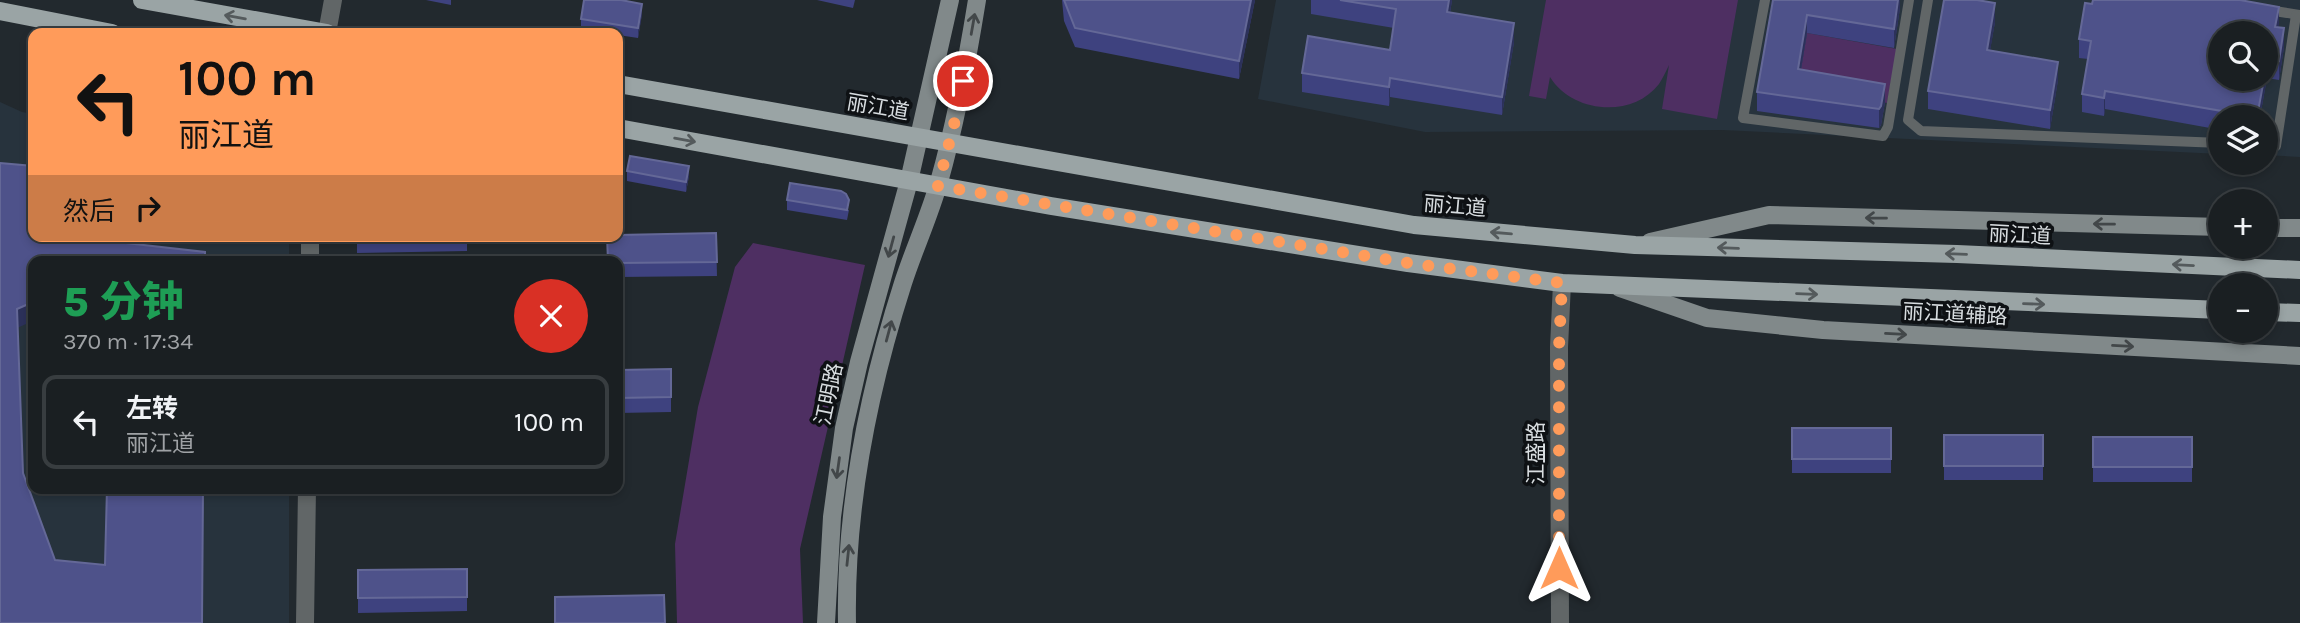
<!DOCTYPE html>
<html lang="zh">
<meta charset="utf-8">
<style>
body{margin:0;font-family:Karla,"Noto Sans SC",sans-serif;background:#23272a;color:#f1f3f6;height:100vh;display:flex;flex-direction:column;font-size:26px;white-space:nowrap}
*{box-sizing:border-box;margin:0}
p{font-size:23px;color:#9fa2a5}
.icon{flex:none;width:38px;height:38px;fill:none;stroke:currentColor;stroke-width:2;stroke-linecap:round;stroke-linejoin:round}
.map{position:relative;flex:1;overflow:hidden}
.drawer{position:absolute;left:28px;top:256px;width:595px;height:238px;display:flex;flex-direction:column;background:#1a1f22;border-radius:14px;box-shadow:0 4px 10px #0003,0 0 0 2px #383d40}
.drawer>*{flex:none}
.top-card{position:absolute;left:28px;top:28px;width:595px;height:214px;border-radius:14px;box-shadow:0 4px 10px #0003,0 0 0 2px #383d40;background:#ff9b5a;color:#111;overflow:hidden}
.tools{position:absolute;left:2208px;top:21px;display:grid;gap:14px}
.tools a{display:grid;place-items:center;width:70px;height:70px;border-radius:50%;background:#1a1f22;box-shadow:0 4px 10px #0003,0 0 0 2px #383d40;font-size:35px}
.pin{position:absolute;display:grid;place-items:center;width:60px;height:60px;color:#fff;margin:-30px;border:4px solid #fff;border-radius:50%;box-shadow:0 2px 7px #0007}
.me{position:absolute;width:77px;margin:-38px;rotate:0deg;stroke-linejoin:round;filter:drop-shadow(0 0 5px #0008)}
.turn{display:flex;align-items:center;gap:24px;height:147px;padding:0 35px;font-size:32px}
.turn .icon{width:91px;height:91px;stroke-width:2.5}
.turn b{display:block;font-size:49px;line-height:60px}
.then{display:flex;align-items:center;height:66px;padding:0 35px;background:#0003;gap:14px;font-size:26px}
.round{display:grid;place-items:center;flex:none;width:74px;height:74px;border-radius:37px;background:#23272a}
.head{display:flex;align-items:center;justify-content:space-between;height:119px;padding:0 35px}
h1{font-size:42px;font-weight:800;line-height:52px;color:#1e9e55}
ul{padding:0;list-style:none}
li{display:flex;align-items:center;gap:21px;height:94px;margin:0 14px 10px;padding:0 21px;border:4px solid #383d40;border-radius:14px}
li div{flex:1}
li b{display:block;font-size:26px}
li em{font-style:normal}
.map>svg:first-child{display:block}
</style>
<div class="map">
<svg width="2300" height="623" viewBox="0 0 2300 623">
<rect width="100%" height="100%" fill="#22292e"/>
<g fill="#27333d" fill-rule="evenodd">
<path d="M1276 0H2300V157L2266 155V117H2221V154L1723 130 1425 132 1258 99ZM2221 33H2266V79H2221Z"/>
<polygon points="0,102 22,112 33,114 33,236 289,236 289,261 33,261 33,488 289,488 289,623 0,623"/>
</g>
<g fill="#4e2f62">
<path d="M1546 0H1738L1717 119 1662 109 1669 65C1666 71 1663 78 1659 84 1632 119 1572 113 1550 77L1546 99 1529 96Z"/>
<polygon points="1807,33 1897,49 1887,103 1798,87"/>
<polygon points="753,243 865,265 800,549 803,623 677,623 675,544 698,407 735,267"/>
</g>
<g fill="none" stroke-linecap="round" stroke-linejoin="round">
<g stroke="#616667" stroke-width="10">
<polyline points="1765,0 1743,118 1883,136 1888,127 1909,0"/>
<polyline points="1928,0 1908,120 1921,131 2221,143"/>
<polyline points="2268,10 2300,15"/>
<polyline points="2266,145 2276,146 2296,15"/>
</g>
<g stroke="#616667" stroke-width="18">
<polyline points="327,33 333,0"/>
<polyline points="310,261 310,236"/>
<polyline points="305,623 307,488"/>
<polyline points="1560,623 1559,347 1562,283"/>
</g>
<g stroke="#81898a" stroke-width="18">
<polyline points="2266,228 2300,228"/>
<polyline points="1650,242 1769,215 2221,227"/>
<polyline points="1620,288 1707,318 1823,330 2300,356"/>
<polyline points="826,623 832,517 844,428 859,362 909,181 950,0"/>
<path d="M847 623C845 508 868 392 903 283 914 249 929 217 939 182 956 122 967 62 977 0"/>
</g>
<g stroke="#9aa4a5" stroke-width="18">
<polyline points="142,0 327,33"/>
<polyline points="0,11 112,33"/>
<polyline points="618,84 1414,225 1635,245 1957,254 2300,270"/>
<polyline points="618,128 1051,206 1408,263 1562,283 2221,310"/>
<polyline points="2266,312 2300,313"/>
</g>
</g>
<g fill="#3e427f">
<polygon points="426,0 451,0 451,5"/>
<polygon points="817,0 855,0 853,8"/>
<polygon points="1062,0 1255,0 1239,79 1075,47 1064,21"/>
<polygon points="1311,0 1452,0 1450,13 1514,42 1502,115 1390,97 1389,106 1302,92 1302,73 1390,50 1394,28 1311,14"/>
<polygon points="1773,0 1900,0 1900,8 1894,48 1807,33 1801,69 1885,102 1881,125 1879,128 1757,111 1757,92"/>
<polygon points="2092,4 2278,27 2284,47 2279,80 2267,78 2260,117 2221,117 2221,130 2105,109 2104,116 2082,112 2082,94 2088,59 2079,58 2079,39"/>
<polygon points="642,14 638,38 618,35 618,33 608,33 581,29 581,19"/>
<polygon points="1995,22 1990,50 2058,80 2050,129 1928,109 1928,91"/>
<polygon points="627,171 689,176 686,192 627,181"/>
<polygon points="787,200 849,210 847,220 787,210"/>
<polygon points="716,233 717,276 618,277 618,261"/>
<polygon points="357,236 467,237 467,251 357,253"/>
<polygon points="671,369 671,412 618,413 618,370"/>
<rect x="1792" y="428" width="99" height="45"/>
<rect x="1944" y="435" width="99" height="45"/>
<rect x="2093" y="437" width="99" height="45"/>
<polygon points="467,569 467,611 358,613 358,570"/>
</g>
<g fill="#2c315a">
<polygon points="1251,0 1255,0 1239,79 1239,61"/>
<polygon points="1449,0 1452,0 1447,31 1447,12"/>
<polygon points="1898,0 1900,0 1900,8 1894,48 1894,29"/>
<polygon points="1995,3 1995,22 1987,69 1987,50"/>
<polygon points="642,4 642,14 638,38 638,28"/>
<polygon points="2279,7 2279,25 2275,45 2275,27"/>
<polygon points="1807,15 1807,33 1798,87 1798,69"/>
<polygon points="1514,23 1514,42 1502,115 1502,97"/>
<polygon points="2284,28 2284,47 2279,80 2279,61"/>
<polygon points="2267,59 2267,78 2260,117 2257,117 2264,79 2266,79"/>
<polygon points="2058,62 2058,80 2050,129 2050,110"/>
<polygon points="1390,78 1390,97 1389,106 1389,87"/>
<polygon points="1885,84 1885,102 1881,125 1879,128 1879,109"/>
<polygon points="2105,91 2105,109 2104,116 2104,98"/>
<polygon points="689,166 689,176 686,192 686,182"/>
<polygon points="33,302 33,321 17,328 17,309"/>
</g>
<g fill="#4e528a" stroke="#646897" stroke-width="2">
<polygon points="584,0 621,0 642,4 638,28 581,19"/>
<polygon points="1064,0 1251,0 1239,61 1075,28"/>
<polygon points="1340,0 1449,0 1447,12 1514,23 1502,97 1390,78 1389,87 1302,73 1308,36 1390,50 1396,9"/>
<polygon points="1773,0 1898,0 1894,29 1807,15 1798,69 1885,84 1881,106 1879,109 1757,92"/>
<polygon points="1944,0 1977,0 1995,3 1987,50 2058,62 2050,110 1928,91"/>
<polygon points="2093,0 2240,0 2279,7 2275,27 2284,28 2279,61 2267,59 2266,66 2266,33 2221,33 2221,79 2264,79 2257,117 2105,91 2104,98 2082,94 2091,41 2079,39 2085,3 2092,4"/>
<polygon points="630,156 689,166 686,182 627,171"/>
<polygon points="0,163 33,166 33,236 64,236 205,252 205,261 33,261 33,302 17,309 23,473 55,560 105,565 107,488 203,488 202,623 0,623"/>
<polygon points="790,183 841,191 846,194 849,200 847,210 787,200"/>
<polygon points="716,233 717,262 618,263 618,261 608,261 607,236 618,236 618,235"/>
<polygon points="357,236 467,236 467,237 357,238"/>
<polygon points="671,369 671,397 618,398 618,370"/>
<rect x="1792" y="428" width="99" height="31"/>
<rect x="1944" y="435" width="99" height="31"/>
<rect x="2093" y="437" width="99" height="30"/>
<polygon points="467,569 467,597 358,598 358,570"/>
<polygon points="664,595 665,623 555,623 555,597"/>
</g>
<defs><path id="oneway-shaft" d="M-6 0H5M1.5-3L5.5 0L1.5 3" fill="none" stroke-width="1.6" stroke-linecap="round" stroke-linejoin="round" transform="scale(1.75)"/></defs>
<g stroke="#545a5c">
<use href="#oneway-shaft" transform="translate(235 17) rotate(-170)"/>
<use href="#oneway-shaft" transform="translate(685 140) rotate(10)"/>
<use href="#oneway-shaft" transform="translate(1501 233) rotate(-175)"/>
<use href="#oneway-shaft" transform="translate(1728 248) rotate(-178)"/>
<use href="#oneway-shaft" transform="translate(1956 254) rotate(-178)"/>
<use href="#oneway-shaft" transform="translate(2183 265) rotate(-177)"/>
<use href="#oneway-shaft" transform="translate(1807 294) rotate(2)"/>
<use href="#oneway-shaft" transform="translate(2034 304) rotate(2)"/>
</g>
<g stroke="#424749">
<use href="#oneway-shaft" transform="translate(973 24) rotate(-80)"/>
<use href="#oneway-shaft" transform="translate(1876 218) rotate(-179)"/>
<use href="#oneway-shaft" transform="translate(2104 224) rotate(-179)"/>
<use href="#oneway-shaft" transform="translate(891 247) rotate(105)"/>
<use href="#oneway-shaft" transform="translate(889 331) rotate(-75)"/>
<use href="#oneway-shaft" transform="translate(1896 334) rotate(3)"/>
<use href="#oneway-shaft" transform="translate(2123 346) rotate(3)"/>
<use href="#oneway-shaft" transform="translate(838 468) rotate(98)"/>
<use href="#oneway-shaft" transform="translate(848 555) rotate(-84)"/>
</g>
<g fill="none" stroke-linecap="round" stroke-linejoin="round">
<polyline stroke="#ff9b5a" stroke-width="12" stroke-dasharray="0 21.6" points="963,81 959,105 938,186 1408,263 1562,283 1559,347 1559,568"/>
</g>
<g text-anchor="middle" stroke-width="7" stroke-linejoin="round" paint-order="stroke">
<g font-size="21" fill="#d8dde0" stroke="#0e1114">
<text transform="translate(878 107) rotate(10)" y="7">丽江道</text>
<text transform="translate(1455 206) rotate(5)" y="7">丽江道</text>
<text transform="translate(2020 235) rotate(3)" y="7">丽江道</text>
<text transform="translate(1955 314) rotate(3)" y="7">丽江道辅路</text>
<text transform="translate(829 394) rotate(-78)" y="7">江明路</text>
<text transform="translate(1536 453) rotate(-90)" y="7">江盛路</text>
</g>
</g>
</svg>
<div class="tools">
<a><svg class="icon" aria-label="search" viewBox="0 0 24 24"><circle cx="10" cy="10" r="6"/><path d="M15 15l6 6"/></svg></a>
<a><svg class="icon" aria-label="layers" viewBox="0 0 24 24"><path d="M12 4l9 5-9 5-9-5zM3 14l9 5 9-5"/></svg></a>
<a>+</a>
<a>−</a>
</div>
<div class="pin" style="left:963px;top:81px;background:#d93025"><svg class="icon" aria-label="arrive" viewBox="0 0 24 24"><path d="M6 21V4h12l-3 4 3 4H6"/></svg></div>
<svg class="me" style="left:1559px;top:568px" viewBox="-20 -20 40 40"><path d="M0-17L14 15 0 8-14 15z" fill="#ff9b5a" stroke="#fff" stroke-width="4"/></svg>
<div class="top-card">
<div class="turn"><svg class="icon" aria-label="left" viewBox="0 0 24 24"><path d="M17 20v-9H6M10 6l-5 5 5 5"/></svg><div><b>100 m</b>丽江道</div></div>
<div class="then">然后<svg class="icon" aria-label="right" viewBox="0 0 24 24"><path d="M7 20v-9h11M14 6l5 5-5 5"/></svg></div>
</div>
<section class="drawer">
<div class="head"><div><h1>5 分钟</h1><p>370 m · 17:34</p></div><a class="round" style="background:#d93025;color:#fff"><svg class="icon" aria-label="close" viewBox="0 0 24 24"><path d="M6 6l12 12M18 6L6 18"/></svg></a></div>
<ul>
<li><svg class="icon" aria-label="left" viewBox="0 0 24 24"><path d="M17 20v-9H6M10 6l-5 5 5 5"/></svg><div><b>左转</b><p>丽江道</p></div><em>100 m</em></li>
</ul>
</section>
</div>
